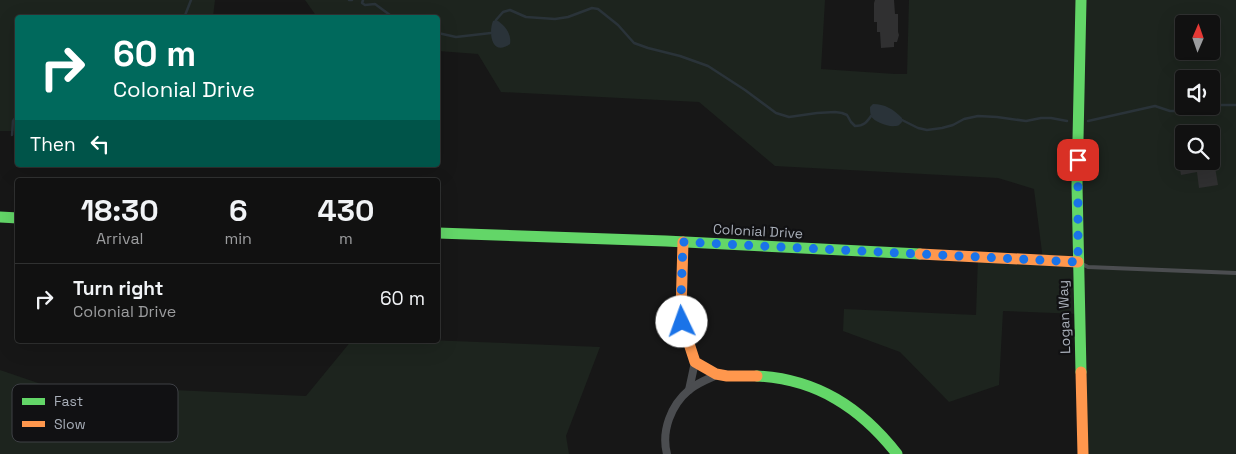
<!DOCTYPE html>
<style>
body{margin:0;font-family:"Space Grotesk",sans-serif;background:#1e1f1f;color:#f1f3f6;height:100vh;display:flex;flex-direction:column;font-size:19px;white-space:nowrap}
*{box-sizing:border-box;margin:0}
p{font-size:16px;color:#9c9d9f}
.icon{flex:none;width:28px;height:28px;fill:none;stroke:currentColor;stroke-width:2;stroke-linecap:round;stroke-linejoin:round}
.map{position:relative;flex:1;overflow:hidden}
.panel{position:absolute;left:15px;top:178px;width:425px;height:165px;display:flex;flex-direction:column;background:#111;border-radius:5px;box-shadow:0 5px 20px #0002,0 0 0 1px #303131}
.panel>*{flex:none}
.hud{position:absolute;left:15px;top:15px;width:425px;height:152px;border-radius:5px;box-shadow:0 5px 20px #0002,0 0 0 1px #303131;background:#00695c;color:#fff;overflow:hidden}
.needle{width:32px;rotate:2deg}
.tools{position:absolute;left:1175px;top:15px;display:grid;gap:10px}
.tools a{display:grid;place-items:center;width:45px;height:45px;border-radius:5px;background:#111;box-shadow:0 5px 20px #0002,0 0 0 1px #303131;font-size:25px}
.pin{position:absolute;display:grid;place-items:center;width:42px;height:42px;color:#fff;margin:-21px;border-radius:10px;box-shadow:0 2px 8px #0006}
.me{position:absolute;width:55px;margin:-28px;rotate:357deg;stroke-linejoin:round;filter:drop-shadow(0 0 4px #0008)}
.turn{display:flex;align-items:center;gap:18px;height:105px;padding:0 15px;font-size:22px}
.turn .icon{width:65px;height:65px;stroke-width:2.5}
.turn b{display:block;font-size:35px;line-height:42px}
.then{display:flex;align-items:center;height:48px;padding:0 15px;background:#0003;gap:10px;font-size:19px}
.eta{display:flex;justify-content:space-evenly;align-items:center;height:85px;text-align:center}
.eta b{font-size:30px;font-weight:800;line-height:35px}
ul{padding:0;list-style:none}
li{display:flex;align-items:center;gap:15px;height:70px;padding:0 15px;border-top:1px solid #303131}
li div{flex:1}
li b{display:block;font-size:19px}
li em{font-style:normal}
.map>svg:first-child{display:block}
</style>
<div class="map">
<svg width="1236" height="454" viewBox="0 0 1236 454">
<rect width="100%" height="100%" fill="#171717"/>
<g fill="#1d241e" fill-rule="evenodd">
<polygon points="0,0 215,0 213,17 18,18 17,131 0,131"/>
<path d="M305 0H825L821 69 895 74H907L909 0H1236V454H1083L1079 314 1003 311 999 385 949 402 900 352 843 331 844 309 976 315 978 257 1043 260 1034 189 998 178 775 166 699 102 501 92 478 54 438 51V18L317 17ZM1184 24H1211V51H1184ZM1184 79H1211V106H1184ZM1184 134H1211V161H1184Z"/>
<polygon points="352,340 428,340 600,347 566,436 569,454 0,454 0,370 41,384 306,396"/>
</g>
<g fill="#2a3339">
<path d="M496 20C504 24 512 34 510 44 492 57 488 33 493 21Z"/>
<path d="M873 104C885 104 893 109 902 118V122C899 125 899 126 895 126 888 127 874 122 871 116 870 113 870 109 870 107Z"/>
</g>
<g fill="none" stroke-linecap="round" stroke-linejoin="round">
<g stroke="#2a3339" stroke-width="2.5">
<polyline points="349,0 352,0"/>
<polyline points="363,0 362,3 365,5 375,4 394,18"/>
<polyline points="184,18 191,0"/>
<path d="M496 20 503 12 510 10 526 17 555 19 568 17 592 8 598 9 618 25 634 43 648 48 680 56 708 66 745 90 776 113 789 117 817 113 835 112 842 113 847 115 851 122 855 126C864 126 867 122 871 116"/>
<polyline points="438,33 456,37 491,33"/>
<polyline points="1211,105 1236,105"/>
<polyline points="902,120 918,128 927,130 942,128 953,125 964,119 978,116 997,117 1026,121 1041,118 1051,118 1067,121"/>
<polyline points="1088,121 1155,106 1170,111 1175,111 1184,108 1202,106"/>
<polyline points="12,135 13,121 18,114"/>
</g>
</g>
<g fill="#303031">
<polygon points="875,0 894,0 895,14 898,14 898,32 899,35 897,42 894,42 894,47 881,48 880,32 877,32 877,22 874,22 874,3"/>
<polygon points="1193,161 1214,161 1218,185 1199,188 1197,172 1181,175 1179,164"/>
</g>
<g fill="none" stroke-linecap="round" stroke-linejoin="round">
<polyline stroke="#4b4d50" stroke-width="4" points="1080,263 1088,267 1236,273"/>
<g stroke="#4b4d50" stroke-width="8">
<polyline points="689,390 695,362"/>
<path d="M667 454C661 431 671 405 689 390 697 383 708 379 717 375"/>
</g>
<g stroke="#63d668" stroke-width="11">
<polyline points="0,217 18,218"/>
<polyline points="438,233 666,241 920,254"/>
<polyline points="1081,372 1077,185 1081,0"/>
<path d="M757 376C817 379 861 408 897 454"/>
</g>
<g stroke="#ff974d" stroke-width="11">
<polyline points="683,242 681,312 682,322 695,362 716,374 727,376 757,376"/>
<polyline points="920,254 1078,262"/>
<polyline points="1081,372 1083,454"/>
</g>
</g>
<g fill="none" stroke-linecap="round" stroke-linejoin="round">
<polyline stroke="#1a73e8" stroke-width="9" stroke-dasharray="0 16.2" points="682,322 681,298 683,242 1078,262 1078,160"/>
</g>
<g text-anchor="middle" stroke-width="4.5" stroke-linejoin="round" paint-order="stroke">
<g font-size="14" fill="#a8aeb8" stroke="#111113">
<text transform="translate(758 231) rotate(3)" y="5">Colonial Drive</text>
<text transform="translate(1064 317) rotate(-92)" y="5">Logan Way</text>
</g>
</g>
<rect x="12" y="384" width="166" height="58" rx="8" fill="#111113" stroke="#3e4045" stroke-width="1"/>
<rect x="22" y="398" width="23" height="7" fill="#63d668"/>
<rect x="22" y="421" width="23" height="6" fill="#ff974d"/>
<g font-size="14" fill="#a8aeb8">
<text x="54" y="406">Fast</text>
<text x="54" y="429">Slow</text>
</g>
</svg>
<div class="tools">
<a><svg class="needle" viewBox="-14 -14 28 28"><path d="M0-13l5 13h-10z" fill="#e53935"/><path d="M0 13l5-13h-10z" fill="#9c9d9f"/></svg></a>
<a><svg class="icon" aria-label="sound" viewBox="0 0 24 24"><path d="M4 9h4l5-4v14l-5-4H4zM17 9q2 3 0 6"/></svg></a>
<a><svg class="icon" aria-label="search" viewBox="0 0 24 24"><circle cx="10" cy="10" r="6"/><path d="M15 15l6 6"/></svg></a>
</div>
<div class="pin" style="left:1078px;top:160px;background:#d93025"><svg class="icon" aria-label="arrive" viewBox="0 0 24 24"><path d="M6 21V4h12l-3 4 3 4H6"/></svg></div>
<svg class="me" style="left:682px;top:322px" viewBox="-20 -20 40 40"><circle r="19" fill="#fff"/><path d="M0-13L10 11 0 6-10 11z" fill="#1a73e8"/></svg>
<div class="hud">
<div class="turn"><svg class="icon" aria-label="right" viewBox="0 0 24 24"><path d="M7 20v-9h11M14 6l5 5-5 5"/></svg><div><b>60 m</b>Colonial Drive</div></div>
<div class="then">Then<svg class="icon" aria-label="left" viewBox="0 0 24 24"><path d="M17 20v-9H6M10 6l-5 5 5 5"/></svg></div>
</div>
<section class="panel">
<div class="eta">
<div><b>18:30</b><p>Arrival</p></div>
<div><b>6</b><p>min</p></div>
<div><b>430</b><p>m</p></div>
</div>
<ul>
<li><svg class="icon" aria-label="right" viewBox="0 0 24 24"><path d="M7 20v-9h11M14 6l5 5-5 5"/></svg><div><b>Turn right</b><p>Colonial Drive</p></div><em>60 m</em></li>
</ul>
</section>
</div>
